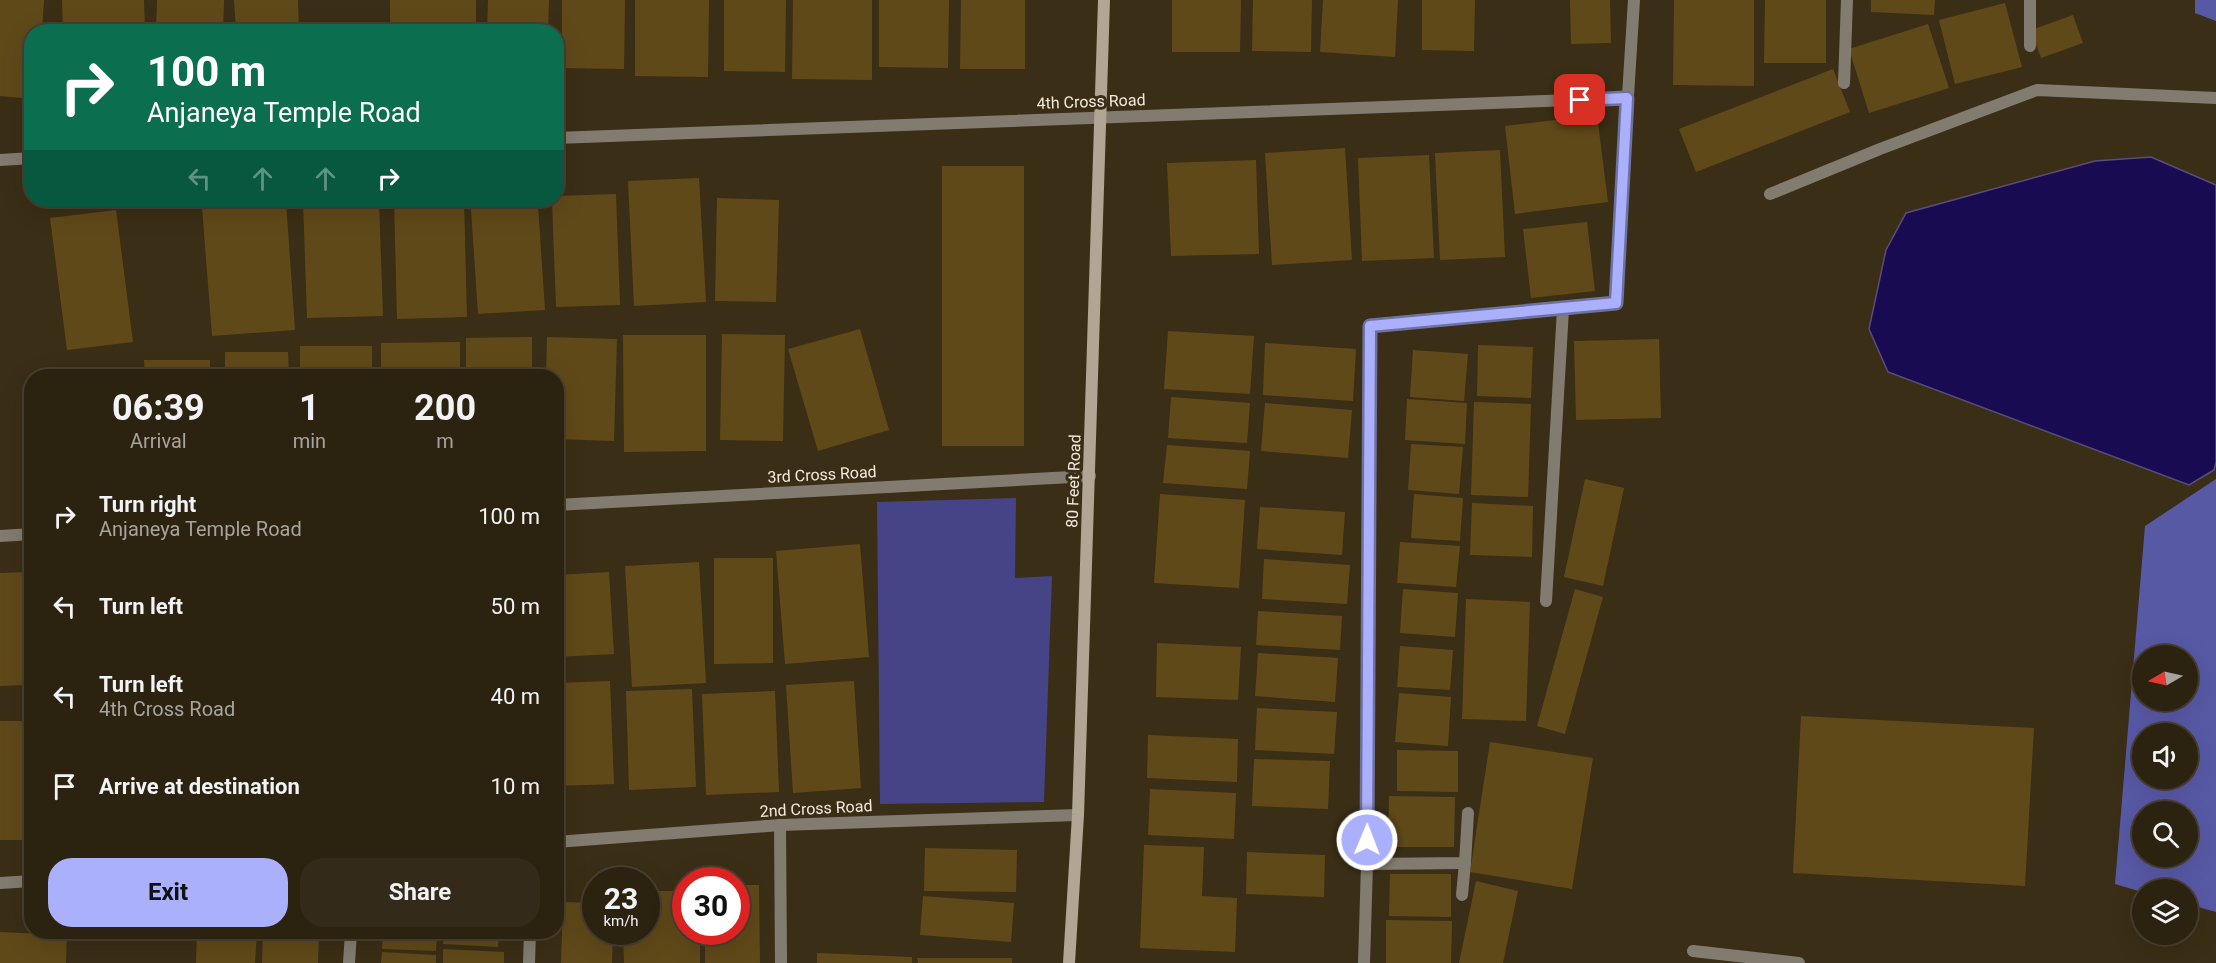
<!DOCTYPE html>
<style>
body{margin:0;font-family:Roboto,sans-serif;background:#342a19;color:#f1f3f6;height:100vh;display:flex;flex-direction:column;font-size:22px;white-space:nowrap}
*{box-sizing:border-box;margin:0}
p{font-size:20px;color:#a6a49f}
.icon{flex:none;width:33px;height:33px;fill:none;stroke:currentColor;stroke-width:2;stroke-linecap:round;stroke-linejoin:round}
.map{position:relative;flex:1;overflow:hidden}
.drawer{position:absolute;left:24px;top:369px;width:540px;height:570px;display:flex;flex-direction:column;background:#2c2210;border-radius:24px;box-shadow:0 6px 24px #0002,0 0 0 2px #483f30}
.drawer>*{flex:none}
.banner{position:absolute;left:24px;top:24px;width:540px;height:183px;border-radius:24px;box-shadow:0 6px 24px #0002,0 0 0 2px #483f30;background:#0b6e4f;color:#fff;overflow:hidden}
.needle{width:39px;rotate:261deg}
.fabs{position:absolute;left:2132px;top:645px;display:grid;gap:12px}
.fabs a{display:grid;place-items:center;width:66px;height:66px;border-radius:50%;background:#2c2210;box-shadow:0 6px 24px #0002,0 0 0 2px #483f30;font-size:30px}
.speed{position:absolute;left:582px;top:867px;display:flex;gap:12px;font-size:30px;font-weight:700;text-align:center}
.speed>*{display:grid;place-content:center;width:78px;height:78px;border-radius:50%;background:#2c2210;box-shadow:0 6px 24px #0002,0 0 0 2px #483f30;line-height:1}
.speed small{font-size:15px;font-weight:400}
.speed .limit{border:9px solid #d22;background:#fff;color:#111}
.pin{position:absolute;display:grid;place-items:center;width:51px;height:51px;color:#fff;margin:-26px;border-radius:12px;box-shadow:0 3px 9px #0006}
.me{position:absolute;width:66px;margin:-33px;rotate:1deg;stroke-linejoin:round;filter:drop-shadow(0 0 4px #0008)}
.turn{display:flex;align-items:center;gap:21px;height:126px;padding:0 24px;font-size:27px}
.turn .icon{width:78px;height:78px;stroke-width:2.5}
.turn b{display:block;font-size:42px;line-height:51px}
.lanes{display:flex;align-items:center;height:57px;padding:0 24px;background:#0003;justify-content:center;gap:30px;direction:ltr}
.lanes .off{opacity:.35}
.eta{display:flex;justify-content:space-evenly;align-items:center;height:102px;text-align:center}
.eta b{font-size:36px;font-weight:700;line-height:42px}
.primary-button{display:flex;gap:12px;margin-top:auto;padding:12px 24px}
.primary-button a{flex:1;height:69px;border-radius:24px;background:#aab0fb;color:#111;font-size:24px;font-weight:700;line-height:69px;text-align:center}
.primary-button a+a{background:#342a19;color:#f1f3f6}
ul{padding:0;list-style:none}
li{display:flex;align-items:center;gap:18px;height:90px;padding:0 24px}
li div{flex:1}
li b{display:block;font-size:22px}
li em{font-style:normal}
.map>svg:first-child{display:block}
</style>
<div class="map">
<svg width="2216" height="963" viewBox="0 0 2216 963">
<rect width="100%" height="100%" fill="#3b2e16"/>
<polygon fill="#444487" points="1016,498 1015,578 1052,576 1044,802 880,804 877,502"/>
<g fill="#5859a5" fill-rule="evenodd">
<polygon points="2195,0 2216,0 2216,21 2195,13"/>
<path d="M2216 479V912L2187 904V890H2142V892L2115 884 2145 526ZM2142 656H2187V700H2142ZM2142 734H2187V778H2142ZM2142 812H2187V856H2142Z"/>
</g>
<polygon fill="#180b52" stroke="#594e7b" stroke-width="1.5" points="2151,157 2216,185 2216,462 2214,470 2189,485 1888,372 1869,329 1886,250 1906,213 2095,161"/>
<g fill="#604919">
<polygon points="0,0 44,0 42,32 32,32 32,99 0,96"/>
<polygon points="62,0 144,0 145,32 63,32"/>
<polygon points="157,0 224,0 223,32 156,32"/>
<polygon points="234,0 298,0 299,32 236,32"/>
<rect x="390" y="0" width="86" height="32"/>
<polygon points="488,0 549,0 548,32 487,32"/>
<polygon points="562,0 625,0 624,69 562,68"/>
<polygon points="635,0 709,0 708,77 635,76"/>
<polygon points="724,0 786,0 785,72 724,71"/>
<polygon points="793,0 872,0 872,80 792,79"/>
<polygon points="879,0 949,0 948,68 879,67"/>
<polygon points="961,0 1025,0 1025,69 960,69"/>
<polygon points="1172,0 1241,0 1240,52 1172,52"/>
<polygon points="1253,0 1312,0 1311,52 1252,51"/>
<polygon points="1323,0 1398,0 1395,57 1320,52"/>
<polygon points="1422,0 1475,0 1474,51 1422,50"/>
<polygon points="1570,0 1610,0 1611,43 1571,44"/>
<polygon points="1674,0 1754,0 1754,86 1673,85"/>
<polygon points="1765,0 1826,0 1826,63 1764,63"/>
<polygon points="1871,0 1935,0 1934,15 1871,12"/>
<polygon points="2005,3 2022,67 1955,84 1939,20"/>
<polygon points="2073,15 2083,43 2041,58 2031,30"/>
<polygon points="1928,24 1949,88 1869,113 1849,49"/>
<polygon points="1833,69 1850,112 1696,172 1679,129"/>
<polygon points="1597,115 1608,202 1515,214 1505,126"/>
<polygon points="1345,148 1352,260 1272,265 1265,153"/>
<polygon points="1500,150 1505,257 1440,260 1435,153"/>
<polygon points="1429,155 1434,258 1362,261 1358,158"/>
<polygon points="1256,160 1259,254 1171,256 1167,163"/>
<rect x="942" y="166" width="82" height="280"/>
<polygon points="699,178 706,302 634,306 628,181"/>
<polygon points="616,194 620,305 556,307 552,200 556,200 556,196"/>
<polygon points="717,198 779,200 776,302 715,301"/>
<polygon points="303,200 379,200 383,316 307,318"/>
<polygon points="394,200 464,200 467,317 397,319"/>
<polygon points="286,201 295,330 212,336 202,207"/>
<polygon points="538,205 545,310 478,314 471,209"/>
<polygon points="116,210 133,342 67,350 50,218"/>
<polygon points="1587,222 1595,291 1531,298 1523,229"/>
<polygon points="860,329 889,430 818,451 788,349"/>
<polygon points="1168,331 1254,336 1250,394 1164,389"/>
<polygon points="722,334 785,335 783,441 720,440"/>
<polygon points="623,335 706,335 706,451 624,452"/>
<polygon points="532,337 532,376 466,376 466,338"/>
<polygon points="547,337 617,339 614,441 556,439 556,376 546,376"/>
<polygon points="1659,339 1661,418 1576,420 1574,341"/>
<polygon points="460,342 460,376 381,376 381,343"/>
<polygon points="1265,343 1356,349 1353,401 1263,395"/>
<polygon points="1478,345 1533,347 1531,398 1477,396"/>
<rect x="300" y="346" width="72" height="30"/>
<polygon points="1413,350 1468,354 1464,401 1410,397"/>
<polygon points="225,352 288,352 289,376 225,376"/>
<polygon points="144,360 210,360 210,376 145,376"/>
<polygon points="1171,397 1250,403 1247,443 1168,438"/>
<polygon points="1407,399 1467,403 1465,444 1405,440"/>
<polygon points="1474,402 1531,404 1528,497 1471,495"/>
<polygon points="1265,403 1352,410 1348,458 1261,451"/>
<polygon points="1411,444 1463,447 1459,494 1408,490"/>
<polygon points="1167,445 1250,451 1247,489 1163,483"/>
<polygon points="1585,479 1624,488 1603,586 1564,577"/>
<polygon points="1160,494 1245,500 1239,588 1154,583"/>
<polygon points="1414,494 1463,498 1460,541 1411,538"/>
<polygon points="1472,503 1533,506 1532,557 1470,555"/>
<polygon points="1260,507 1345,512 1342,555 1257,549"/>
<polygon points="1400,542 1460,546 1456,587 1397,583"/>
<polygon points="860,544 869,657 785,664 776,551"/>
<polygon points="714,558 773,558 773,663 714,664"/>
<polygon points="1264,559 1350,565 1347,604 1262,599"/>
<polygon points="699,562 706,683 632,687 625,566"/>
<polygon points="26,572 28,685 0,686 0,573"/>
<polygon points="609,572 614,654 556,657 556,575"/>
<polygon points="1403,589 1458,593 1455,637 1400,633"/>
<polygon points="1575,589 1603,597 1565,734 1537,726"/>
<polygon points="1466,599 1530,602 1526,721 1462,719"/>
<polygon points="1258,611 1342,616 1340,650 1256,645"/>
<polygon points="1157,643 1241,647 1238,700 1156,697"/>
<polygon points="1400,646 1453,650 1450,690 1397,687"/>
<polygon points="1258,653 1338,658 1335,702 1255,696"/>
<polygon points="610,681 614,784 556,786 556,683"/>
<polygon points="854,681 861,788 793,793 786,685"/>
<polygon points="692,689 696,787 629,790 626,691"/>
<polygon points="775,691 779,792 706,795 702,694"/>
<polygon points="1399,693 1451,697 1448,746 1395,742"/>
<polygon points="1257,708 1337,712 1334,754 1255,750"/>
<polygon points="1801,716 2034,728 2025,886 1793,873"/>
<polygon points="0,721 29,721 30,840 0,840"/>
<polygon points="1148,735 1238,739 1237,782 1147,778"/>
<polygon points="1490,742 1593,758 1572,889 1470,872"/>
<polygon points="1397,750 1458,751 1458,792 1397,791"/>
<polygon points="1254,759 1330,761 1328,809 1252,806"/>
<polygon points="1150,789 1236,793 1234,839 1148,835"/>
<polygon points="1389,796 1455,797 1454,847 1388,847"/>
<polygon points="1144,845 1204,847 1202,896 1237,898 1235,952 1140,948"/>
<polygon points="925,848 1017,850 1016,892 924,891"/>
<polygon points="1247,852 1325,855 1324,897 1246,894"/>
<polygon points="1390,874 1451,874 1451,917 1389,916"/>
<polygon points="1476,881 1518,891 1503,963 1459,963"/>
<polygon points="736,885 759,885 760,963 705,963 705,932 736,932"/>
<polygon points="646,891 686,891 686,932 700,932 700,963 624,963 623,932 646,932"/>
<polygon points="923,896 1014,903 1011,942 920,935"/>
<polygon points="563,902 596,903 596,932 613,932 612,963 561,963"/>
<polygon points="1386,920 1452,921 1451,963 1386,963"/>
<polygon points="0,932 67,935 66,963 0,963"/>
<polygon points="197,932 257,932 255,963 196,963"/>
<polygon points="263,932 319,932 318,963 262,963"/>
<polygon points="383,932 437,932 436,951 382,949"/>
<polygon points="444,932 499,932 498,947 443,944"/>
<polygon points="443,949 504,952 504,963 443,963"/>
<polygon points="382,952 436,955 436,963 381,963"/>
<polygon points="817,953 912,957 912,963 817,963"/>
<polygon points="917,958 1012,958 1012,963 918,963"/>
</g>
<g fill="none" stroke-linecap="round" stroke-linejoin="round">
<g stroke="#827c70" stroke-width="12">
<polyline points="1770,194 1880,149 2037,90 2216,98"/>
<polyline points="1693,951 1799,963"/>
</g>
<g stroke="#827c70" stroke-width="12">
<polyline points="2030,0 2030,46"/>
<polyline points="1844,83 1847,0"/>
<polyline points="556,138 1627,98"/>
<polyline points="0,160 32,158"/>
<polyline points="556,505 1090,476"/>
<polyline points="0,536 32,534"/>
<polyline points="1546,601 1563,309"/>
<polyline points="780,825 781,963"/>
<polyline points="556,842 780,825 1078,815"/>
<polyline points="1367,864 1465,863 1468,813"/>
<polyline points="0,883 32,881"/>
<polyline points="1462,895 1465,863"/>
<polyline points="349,963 351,932"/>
<polyline points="529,963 530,932"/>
<polyline points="1364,963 1367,864 1370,325 1615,303 1634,0"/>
</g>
<polyline stroke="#b0a693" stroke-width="12" points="1069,963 1078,815 1104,0"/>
</g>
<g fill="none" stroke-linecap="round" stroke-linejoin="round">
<g stroke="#6e72a3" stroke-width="15">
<polyline id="route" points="1367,840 1370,326 1616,303 1627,98 1580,100"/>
</g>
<use href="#route" stroke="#aab0fb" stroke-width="10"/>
</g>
<g text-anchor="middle" stroke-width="6" stroke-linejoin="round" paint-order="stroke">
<g font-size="16" fill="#f2eadc" stroke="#3b2e16">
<text transform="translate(1091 101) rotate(-2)" y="6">4th Cross Road</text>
<text transform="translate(822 474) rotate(-3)" y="6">3rd Cross Road</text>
<text transform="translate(1073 481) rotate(-88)" y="6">80 Feet Road</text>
<text transform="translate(816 808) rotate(-3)" y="6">2nd Cross Road</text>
</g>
</g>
</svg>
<div class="fabs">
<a><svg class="needle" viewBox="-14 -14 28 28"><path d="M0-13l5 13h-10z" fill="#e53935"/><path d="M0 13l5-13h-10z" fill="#a6a49f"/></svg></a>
<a><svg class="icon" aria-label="sound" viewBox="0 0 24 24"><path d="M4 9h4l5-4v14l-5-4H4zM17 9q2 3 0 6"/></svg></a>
<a><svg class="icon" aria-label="search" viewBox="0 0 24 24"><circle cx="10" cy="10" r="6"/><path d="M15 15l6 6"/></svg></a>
<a><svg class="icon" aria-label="layers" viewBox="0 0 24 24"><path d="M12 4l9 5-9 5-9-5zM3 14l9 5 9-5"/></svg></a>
</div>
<div class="speed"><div>23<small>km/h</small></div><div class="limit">30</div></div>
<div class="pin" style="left:1580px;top:100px;background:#d93025"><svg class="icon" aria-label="arrive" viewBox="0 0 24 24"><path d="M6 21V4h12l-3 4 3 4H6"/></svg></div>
<svg class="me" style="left:1367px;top:840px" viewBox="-20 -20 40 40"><circle r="17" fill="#aab0fb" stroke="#fff" stroke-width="3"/><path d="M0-11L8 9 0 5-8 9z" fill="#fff"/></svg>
<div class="banner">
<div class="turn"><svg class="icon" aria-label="right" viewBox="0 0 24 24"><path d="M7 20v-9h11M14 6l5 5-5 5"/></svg><div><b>100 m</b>Anjaneya Temple Road</div></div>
<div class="lanes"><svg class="icon off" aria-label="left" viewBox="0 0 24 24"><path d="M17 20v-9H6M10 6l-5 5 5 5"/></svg><svg class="icon off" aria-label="ahead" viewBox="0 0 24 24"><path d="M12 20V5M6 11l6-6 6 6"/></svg><svg class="icon off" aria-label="ahead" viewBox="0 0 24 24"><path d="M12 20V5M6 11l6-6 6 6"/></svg><svg class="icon" aria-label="right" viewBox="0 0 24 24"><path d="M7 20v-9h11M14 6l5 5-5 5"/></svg></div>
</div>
<section class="drawer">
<div class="eta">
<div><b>06:39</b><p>Arrival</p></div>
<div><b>1</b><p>min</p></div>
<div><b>200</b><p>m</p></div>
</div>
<ul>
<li><svg class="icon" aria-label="right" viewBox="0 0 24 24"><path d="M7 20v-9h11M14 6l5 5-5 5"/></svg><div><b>Turn right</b><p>Anjaneya Temple Road</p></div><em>100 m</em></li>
<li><svg class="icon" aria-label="left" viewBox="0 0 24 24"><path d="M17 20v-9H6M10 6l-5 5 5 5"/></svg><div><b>Turn left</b></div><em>50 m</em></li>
<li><svg class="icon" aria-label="left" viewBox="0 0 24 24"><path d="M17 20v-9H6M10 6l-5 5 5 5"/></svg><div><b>Turn left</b><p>4th Cross Road</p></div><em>40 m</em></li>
<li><svg class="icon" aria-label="arrive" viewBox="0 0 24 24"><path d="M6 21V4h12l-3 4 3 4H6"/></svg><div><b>Arrive at destination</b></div><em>10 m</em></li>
</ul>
<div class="primary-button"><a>Exit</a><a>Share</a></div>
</section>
</div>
